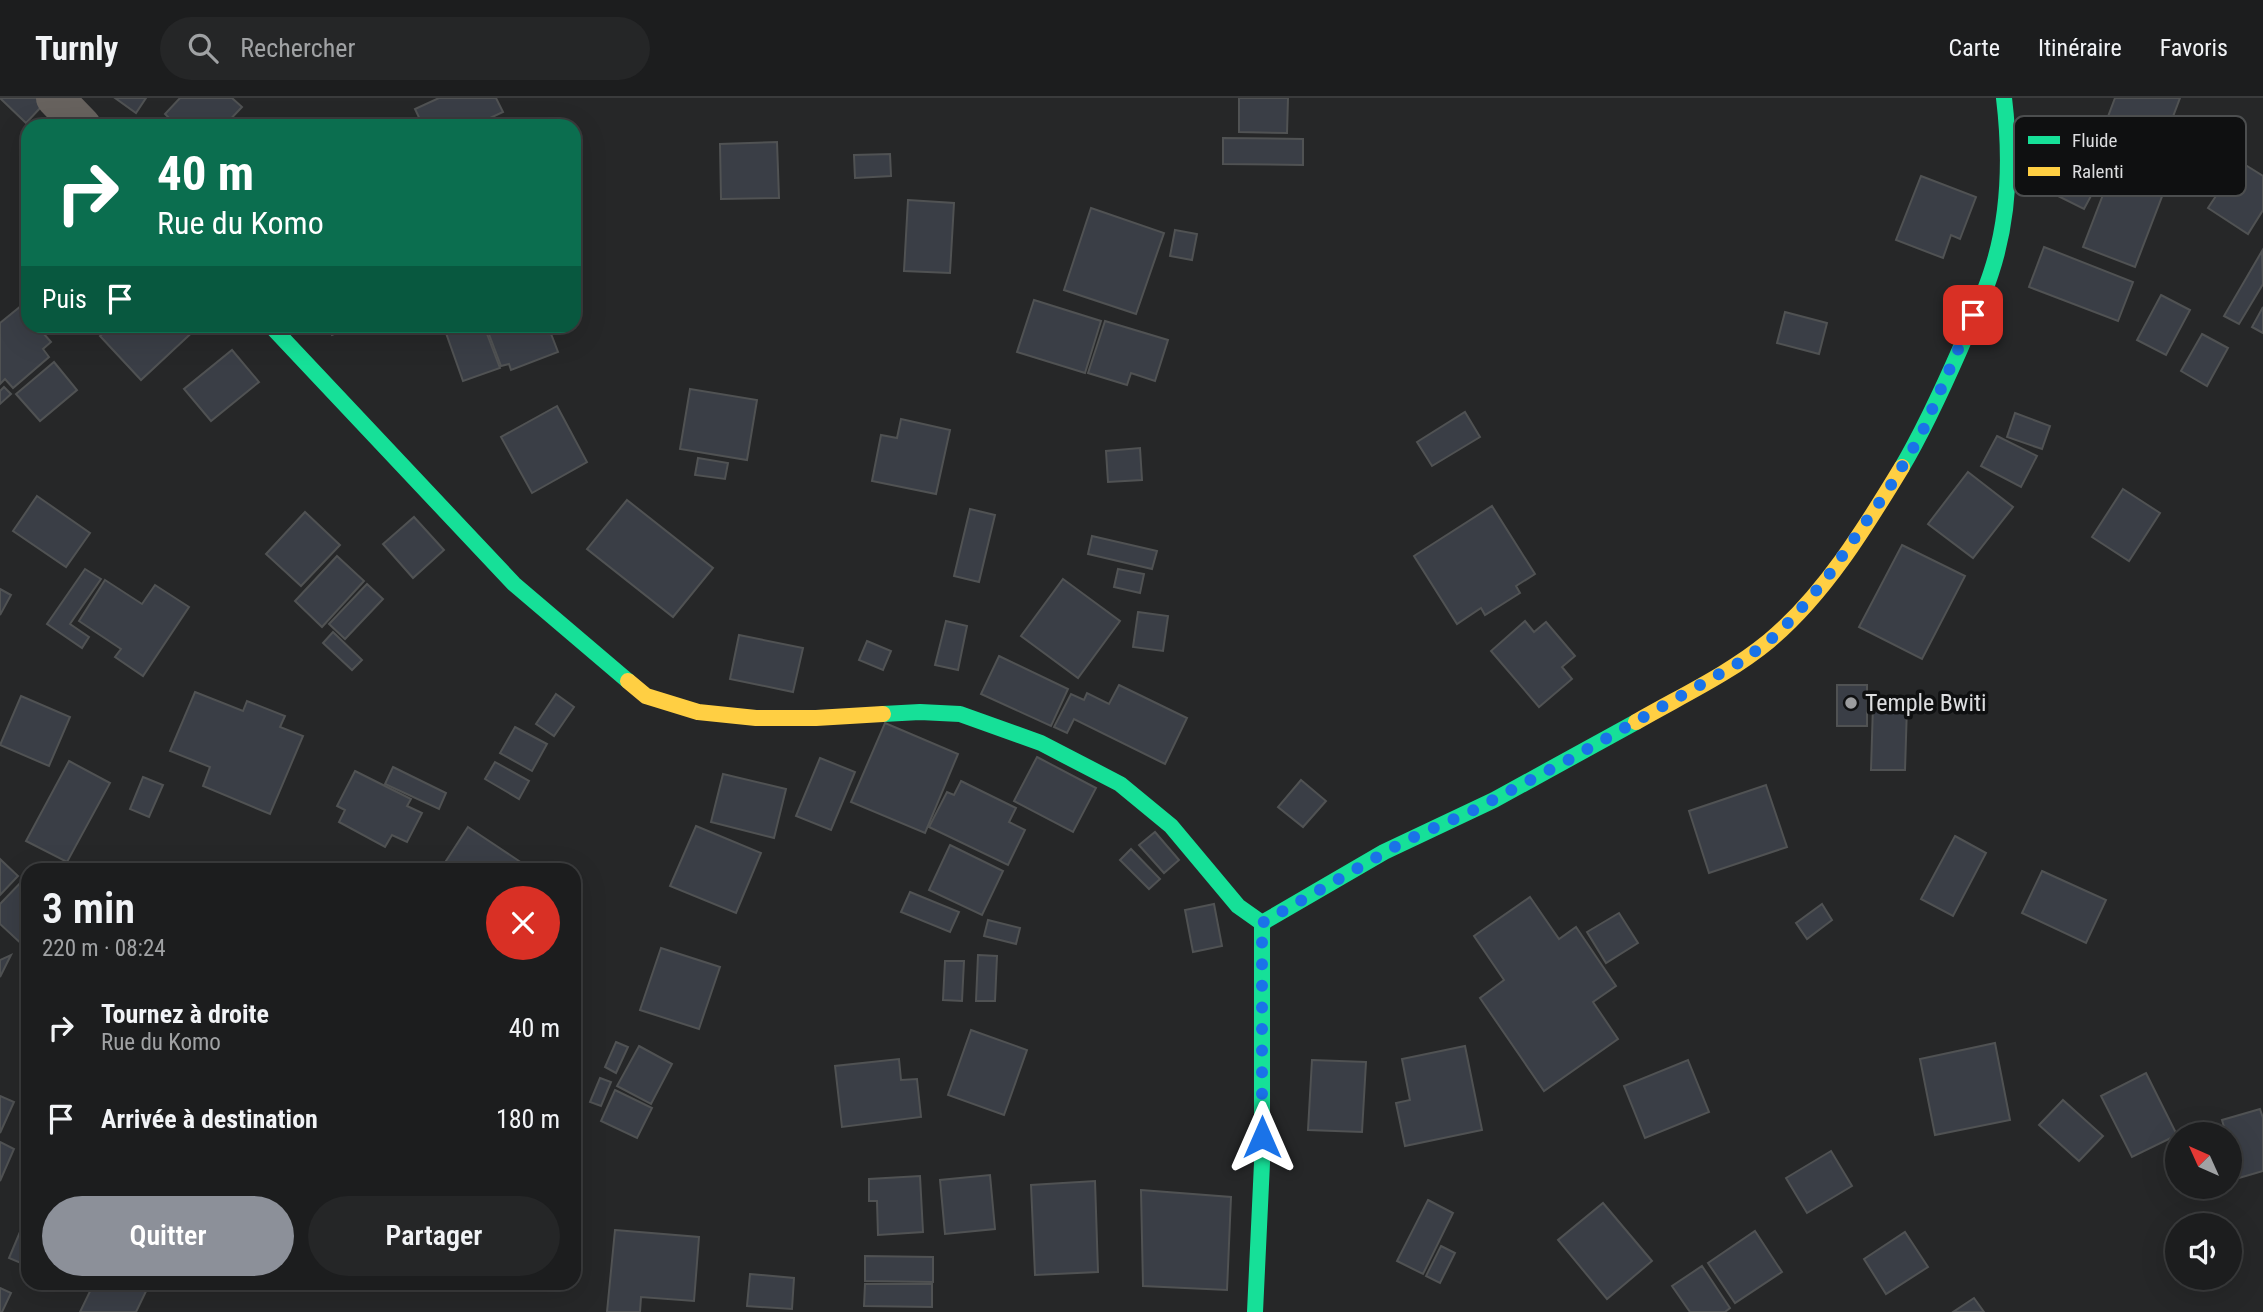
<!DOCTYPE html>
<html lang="fr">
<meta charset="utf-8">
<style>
body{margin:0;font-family:"Roboto Condensed",sans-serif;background:#252627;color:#f1f3f6;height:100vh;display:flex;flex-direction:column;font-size:26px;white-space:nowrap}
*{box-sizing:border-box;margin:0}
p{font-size:23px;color:#a0a2a4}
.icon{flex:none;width:38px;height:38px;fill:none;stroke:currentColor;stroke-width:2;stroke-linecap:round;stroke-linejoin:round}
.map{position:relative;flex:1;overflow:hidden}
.panel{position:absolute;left:21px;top:765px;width:560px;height:427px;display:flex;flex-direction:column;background:#1c1d1e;border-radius:21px;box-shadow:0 7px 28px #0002,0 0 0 2px #3a3b3c}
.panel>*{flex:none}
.top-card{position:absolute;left:21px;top:21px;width:560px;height:214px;border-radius:21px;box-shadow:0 7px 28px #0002,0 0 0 2px #3a3b3c;background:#0b6e4f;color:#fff;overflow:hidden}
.needle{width:46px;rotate:315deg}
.fabs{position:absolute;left:2165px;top:1024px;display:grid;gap:14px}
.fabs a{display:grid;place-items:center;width:77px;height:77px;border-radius:50%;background:#1c1d1e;box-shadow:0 7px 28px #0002,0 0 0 2px #3a3b3c;font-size:35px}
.pin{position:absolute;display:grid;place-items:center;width:60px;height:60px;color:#fff;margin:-30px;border-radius:14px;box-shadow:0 4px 10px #0006}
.me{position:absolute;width:77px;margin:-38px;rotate:0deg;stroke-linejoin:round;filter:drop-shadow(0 0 5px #0008)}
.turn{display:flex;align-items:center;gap:24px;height:147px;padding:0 21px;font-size:32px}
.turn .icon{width:91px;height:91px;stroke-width:2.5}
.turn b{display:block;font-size:49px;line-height:60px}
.then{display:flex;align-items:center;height:66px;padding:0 21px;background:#0003;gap:14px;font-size:26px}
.round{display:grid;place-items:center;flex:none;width:74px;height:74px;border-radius:37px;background:#252627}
.overview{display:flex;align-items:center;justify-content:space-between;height:119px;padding:0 21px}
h1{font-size:42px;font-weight:600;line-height:52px}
.primary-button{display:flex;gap:14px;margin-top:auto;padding:14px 21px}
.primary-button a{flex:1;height:80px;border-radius:42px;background:#8c9099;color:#fff;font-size:28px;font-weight:600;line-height:80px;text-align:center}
.primary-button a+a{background:#252627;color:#f1f3f6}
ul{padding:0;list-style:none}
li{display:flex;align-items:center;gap:21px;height:91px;padding:0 21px}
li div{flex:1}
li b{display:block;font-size:26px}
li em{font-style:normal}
header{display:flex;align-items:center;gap:42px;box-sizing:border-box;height:98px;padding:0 35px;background:#1c1d1e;border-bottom:2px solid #3a3b3c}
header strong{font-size:33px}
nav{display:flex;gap:38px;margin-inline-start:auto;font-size:24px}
.search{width:490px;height:63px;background:#252627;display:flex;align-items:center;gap:18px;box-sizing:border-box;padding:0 24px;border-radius:38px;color:#a0a2a4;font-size:26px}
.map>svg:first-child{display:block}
</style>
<header>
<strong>Turnly</strong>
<div class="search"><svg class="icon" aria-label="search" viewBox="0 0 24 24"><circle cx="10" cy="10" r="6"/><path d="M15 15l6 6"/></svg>Rechercher</div>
<nav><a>Carte</a><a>Itinéraire</a><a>Favoris</a></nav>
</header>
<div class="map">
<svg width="2263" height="1214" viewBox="0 0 2263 1214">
<rect width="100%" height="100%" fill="#262728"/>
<g fill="#3a3e46" stroke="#505253" stroke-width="2">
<polygon points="0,0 36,0 43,7 26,25"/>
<polygon points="115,0 146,0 136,15"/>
<polygon points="180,0 232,0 242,9 224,28 177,28 165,16"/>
<polygon points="439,0 496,0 503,14 473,28 423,28 415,11"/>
<polygon points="1239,0 1288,0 1287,35 1239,34"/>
<polygon points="2115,0 2180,0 2163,45 2106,24"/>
<polygon points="2074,35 2114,55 2084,111 2044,91"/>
<polygon points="1223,40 1303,41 1303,67 1223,66"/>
<polygon points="777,44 779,100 721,101 720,46"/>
<polygon points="890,56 891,78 855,80 854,57"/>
<polygon points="2239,63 2263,78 2263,112 2248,136 2208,110"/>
<polygon points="2114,68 2166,88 2135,169 2083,149"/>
<polygon points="1921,78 1976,99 1960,141 1951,137 1943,160 1896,142"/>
<polygon points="908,102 954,105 950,175 904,173"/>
<polygon points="1091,110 1164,135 1136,216 1064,192"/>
<polygon points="1175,132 1197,136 1192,162 1170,158"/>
<polygon points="2044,149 2133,184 2118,223 2029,189"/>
<polygon points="2262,153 2263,186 2239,226 2224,218"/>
<polygon points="2161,197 2190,212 2166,257 2137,242"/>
<polygon points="1034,202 1101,223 1085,275 1017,254"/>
<polygon points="21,208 28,216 28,228 37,228 51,244 43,251 49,259 13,290 5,281 0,286 0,225"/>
<polygon points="2263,209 2263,235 2252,229"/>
<polygon points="1785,214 1827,225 1819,256 1777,245"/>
<polygon points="1105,223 1168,242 1155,283 1131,275 1127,287 1088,275"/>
<polygon points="111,228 199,228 141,282 100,238"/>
<polygon points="310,228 354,228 332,237 329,228 313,235"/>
<polygon points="464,228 484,228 500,270 463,283 446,235"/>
<polygon points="496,228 548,228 558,254 511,272 509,266 501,268 487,231"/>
<polygon points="2202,236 2228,250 2207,288 2181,273"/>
<polygon points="232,252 259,284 211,323 184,291"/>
<polygon points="54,264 77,292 40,323 16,296"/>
<polygon points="4,289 11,296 0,306 0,293"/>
<polygon points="690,291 757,302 747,362 680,351"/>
<polygon points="557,308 587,364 532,395 501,339"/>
<polygon points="1465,314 1480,339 1432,368 1417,344"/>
<polygon points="2015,315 2050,328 2042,351 2007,339"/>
<polygon points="901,321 950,332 936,396 872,383 881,337 897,340"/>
<polygon points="1997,338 2037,358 2021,389 1981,368"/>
<polygon points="1140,350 1142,382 1108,384 1106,353"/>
<polygon points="698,360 728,365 725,381 695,377"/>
<polygon points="1968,374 2013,409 1973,460 1928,426"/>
<polygon points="2123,391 2160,415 2129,463 2092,439"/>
<polygon points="37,398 90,435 66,469 13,433"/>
<polygon points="627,402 713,470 673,519 587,451"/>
<polygon points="1492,408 1535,476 1516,488 1520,495 1485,517 1481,510 1457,526 1414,458"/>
<polygon points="970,411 995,417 979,484 954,478"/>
<polygon points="305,414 340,447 301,488 266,456"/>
<polygon points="414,419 444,452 413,480 383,446"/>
<polygon points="1092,438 1157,453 1152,471 1088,456"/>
<polygon points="1902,447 1965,478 1922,561 1859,529"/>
<polygon points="337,458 364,483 322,529 295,503"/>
<polygon points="85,471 101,481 70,526 89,539 82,550 47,526"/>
<polygon points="1118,471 1144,476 1140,495 1114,489"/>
<polygon points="1063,481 1120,523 1078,580 1021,538"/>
<polygon points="105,482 142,506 155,487 189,509 143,578 115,559 121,551 79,523"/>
<polygon points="367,486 383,501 345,541 329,526"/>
<polygon points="0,491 11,497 0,517"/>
<polygon points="1138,514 1168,518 1163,553 1133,549"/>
<polygon points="946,523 967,528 958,572 935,567"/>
<polygon points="1525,523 1534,534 1546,524 1575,558 1562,569 1572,581 1539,609 1491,553"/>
<polygon points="333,534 362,562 352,572 323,545"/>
<polygon points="739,537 803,550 793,594 730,581"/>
<polygon points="867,543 891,553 883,572 859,562"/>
<polygon points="999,558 1068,591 1051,628 981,596"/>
<polygon points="1119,587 1187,620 1165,666 1074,621 1067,635 1054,629 1071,596 1084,602 1087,595 1109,606"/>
<rect x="1837" y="587" width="30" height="41"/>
<polygon points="195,594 243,613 247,603 285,618 280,629 303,638 270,716 203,688 210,669 170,653"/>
<polygon points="556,596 574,609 554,638 536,626"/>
<polygon points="21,598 70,619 49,668 0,647"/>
<polygon points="1873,607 1907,608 1905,672 1871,672"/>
<polygon points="885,625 958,656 925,735 851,704"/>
<polygon points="515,629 547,646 532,673 500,655"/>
<polygon points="1037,659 1096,690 1073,734 1014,703"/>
<polygon points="820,660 855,674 831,732 796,718"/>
<polygon points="69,663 110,685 67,764 26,743"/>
<polygon points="495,664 529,683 519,701 485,681"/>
<polygon points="393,669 446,695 439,711 385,686"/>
<polygon points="355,673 411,701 407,708 422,715 407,744 392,737 385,749 339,724 345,712 337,708"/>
<polygon points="723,676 786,691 774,740 711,724"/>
<polygon points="143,679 163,687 149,719 130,711"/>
<polygon points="1301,682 1326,703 1303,729 1278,709"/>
<polygon points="961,683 1016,710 1009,724 1025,732 1008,767 929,729 947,694 954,697"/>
<polygon points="1766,687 1787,749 1709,775 1689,713"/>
<polygon points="696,728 761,755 736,815 670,788"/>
<polygon points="468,729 522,765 518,772 452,772 444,766"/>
<polygon points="1155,734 1179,762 1164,775 1139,747"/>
<polygon points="1955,738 1986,755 1953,818 1921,801"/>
<polygon points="950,747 1003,773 982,817 929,792"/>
<polygon points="1131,751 1160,781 1149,791 1120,762"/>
<polygon points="0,761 18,778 0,797"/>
<polygon points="2042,773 2106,802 2086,845 2022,815"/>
<polygon points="23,782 28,786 27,851 0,826 0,806"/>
<polygon points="910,794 959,814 950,834 901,814"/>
<polygon points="1530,799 1559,841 1576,829 1616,888 1593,904 1618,941 1544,993 1480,900 1504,882 1474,838"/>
<polygon points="1214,806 1222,848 1193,854 1185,812"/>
<polygon points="1822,806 1832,822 1807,841 1796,825"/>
<polygon points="1619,815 1638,845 1606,865 1587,834"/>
<polygon points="988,822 1020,830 1016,846 984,838"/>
<polygon points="661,850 720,869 699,931 640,912"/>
<polygon points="11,857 0,879 0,862"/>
<polygon points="978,857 997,858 995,903 976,903"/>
<polygon points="945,863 964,863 962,903 943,902"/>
<polygon points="971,932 1027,952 1004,1017 948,997"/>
<polygon points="616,944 628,949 616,975 605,969"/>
<polygon points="1995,945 2010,1022 1935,1037 1920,961"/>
<polygon points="639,948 672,966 651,1006 617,988"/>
<polygon points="1465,948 1482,1032 1405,1048 1396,1005 1410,1002 1402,961"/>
<polygon points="899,961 901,982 917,981 921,1019 842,1029 835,968"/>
<polygon points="1312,962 1366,964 1362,1034 1308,1032"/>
<polygon points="1688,962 1709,1014 1645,1040 1624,988"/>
<polygon points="2146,975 2177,1037 2132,1059 2101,998"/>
<polygon points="600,980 611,984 601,1008 590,1004"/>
<polygon points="615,992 652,1010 637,1040 601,1023"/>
<polygon points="0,998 14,1004 0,1035"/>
<polygon points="2063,1002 2103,1038 2079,1063 2039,1027"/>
<polygon points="2260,1011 2263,1020 2263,1073 2239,1080 2230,1047 2230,1036 2226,1036 2222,1022"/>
<polygon points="0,1044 14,1051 0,1083"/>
<polygon points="1831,1053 1852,1088 1807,1115 1786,1080"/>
<polygon points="990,1077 995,1131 945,1136 940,1082"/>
<polygon points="920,1078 923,1134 878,1137 877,1103 869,1103 869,1081"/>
<polygon points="1095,1083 1098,1174 1035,1177 1031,1087"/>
<polygon points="1141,1092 1231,1099 1227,1192 1143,1188"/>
<polygon points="1428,1102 1453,1115 1423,1176 1397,1163"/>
<polygon points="1603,1105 1652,1163 1607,1201 1558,1142"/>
<polygon points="28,1115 28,1168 9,1160"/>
<polygon points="615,1132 699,1139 694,1203 641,1199 640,1214 607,1214"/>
<polygon points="1755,1133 1782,1174 1735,1205 1708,1165"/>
<polygon points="1905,1134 1928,1169 1886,1196 1864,1161"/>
<polygon points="1441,1148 1455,1155 1440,1185 1426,1178"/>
<polygon points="865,1158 933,1159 933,1184 865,1183"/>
<polygon points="1702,1168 1730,1210 1725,1214 1690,1214 1672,1188"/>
<polygon points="750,1176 794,1180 792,1211 747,1208"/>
<polygon points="94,1185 150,1185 136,1214 80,1214"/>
<polygon points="865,1186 932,1186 932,1209 864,1208"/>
<polygon points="0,1190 11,1195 2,1214 0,1214"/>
<polygon points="1974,1200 1984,1214 1953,1214"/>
</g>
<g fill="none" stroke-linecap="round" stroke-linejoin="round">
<polyline stroke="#67625e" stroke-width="38" points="55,0 82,28"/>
<g stroke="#16e098" stroke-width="16">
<polyline points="271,228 514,486 628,583"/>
<path d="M1902 369C1925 330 1943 290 1961 249 1971 224 1983 200 1991 175 2010 118 2011 58 2004 0"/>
<polyline points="883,616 920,614 960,616 1041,645 1120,686 1171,728 1238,808 1262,825"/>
<polyline points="1262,825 1384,754 1494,702 1636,624"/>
<polyline points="1255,1214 1262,1065 1262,825"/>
</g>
<g stroke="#ffcf43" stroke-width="16">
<polyline points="628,583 646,598 698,614 756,620 816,620 883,616"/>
<path d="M1636 624C1681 598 1729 576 1769 543 1824 497 1865 430 1902 369"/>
</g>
</g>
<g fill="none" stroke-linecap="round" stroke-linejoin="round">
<polyline stroke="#1a73e8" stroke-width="12" stroke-dasharray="0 21.6" points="1262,1039 1262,825 1405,743 1472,713 1570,661 1742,563 1769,543 1793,520 1826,481 1888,392 1921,337 1973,217"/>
</g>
<circle fill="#9c9d9f" stroke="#0f1011" stroke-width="2.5" cx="1851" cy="605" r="7"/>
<g text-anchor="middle" stroke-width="7" stroke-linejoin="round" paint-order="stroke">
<g font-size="24" fill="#dcdddf" stroke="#0f1011" text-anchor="start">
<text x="1865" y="613">Temple Bwiti</text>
</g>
</g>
<rect x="2014" y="18" width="232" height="80" rx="10" fill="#0f1011" stroke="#4c4e4f" stroke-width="2"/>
<rect x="2028" y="38" width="32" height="8" fill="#16e098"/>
<rect x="2028" y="69" width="32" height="9" fill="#ffcf43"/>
<g font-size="19" fill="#dcdddf">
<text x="2072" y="49">Fluide</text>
<text x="2072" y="80">Ralenti</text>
</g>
</svg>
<div class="fabs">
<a><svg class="needle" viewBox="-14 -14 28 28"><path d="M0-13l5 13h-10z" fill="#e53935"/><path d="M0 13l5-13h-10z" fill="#a0a2a4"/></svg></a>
<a><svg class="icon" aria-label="sound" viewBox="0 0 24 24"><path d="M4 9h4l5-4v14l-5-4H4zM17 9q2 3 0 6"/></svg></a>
</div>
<div class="pin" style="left:1973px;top:217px;background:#d93025"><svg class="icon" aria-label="arrive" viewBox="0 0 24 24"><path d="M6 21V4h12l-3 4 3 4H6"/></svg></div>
<svg class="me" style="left:1262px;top:1039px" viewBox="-20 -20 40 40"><path d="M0-17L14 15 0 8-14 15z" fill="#1a73e8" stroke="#fff" stroke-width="4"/></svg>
<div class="top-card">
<div class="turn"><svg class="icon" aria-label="right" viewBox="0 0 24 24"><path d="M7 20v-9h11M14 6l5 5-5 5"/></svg><div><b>40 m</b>Rue du Komo</div></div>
<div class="then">Puis<svg class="icon" aria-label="arrive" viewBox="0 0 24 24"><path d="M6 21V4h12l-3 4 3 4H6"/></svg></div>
</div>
<section class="panel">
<div class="overview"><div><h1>3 min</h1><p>220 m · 08:24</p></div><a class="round" style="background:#d93025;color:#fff"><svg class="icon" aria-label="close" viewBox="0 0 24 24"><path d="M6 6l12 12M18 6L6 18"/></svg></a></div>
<ul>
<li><svg class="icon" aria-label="right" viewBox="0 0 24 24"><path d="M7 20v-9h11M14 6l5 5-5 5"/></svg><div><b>Tournez à droite</b><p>Rue du Komo</p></div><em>40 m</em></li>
<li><svg class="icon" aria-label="arrive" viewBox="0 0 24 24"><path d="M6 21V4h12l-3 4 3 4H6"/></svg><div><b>Arrivée à destination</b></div><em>180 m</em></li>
</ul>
<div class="primary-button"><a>Quitter</a><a>Partager</a></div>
</section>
</div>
